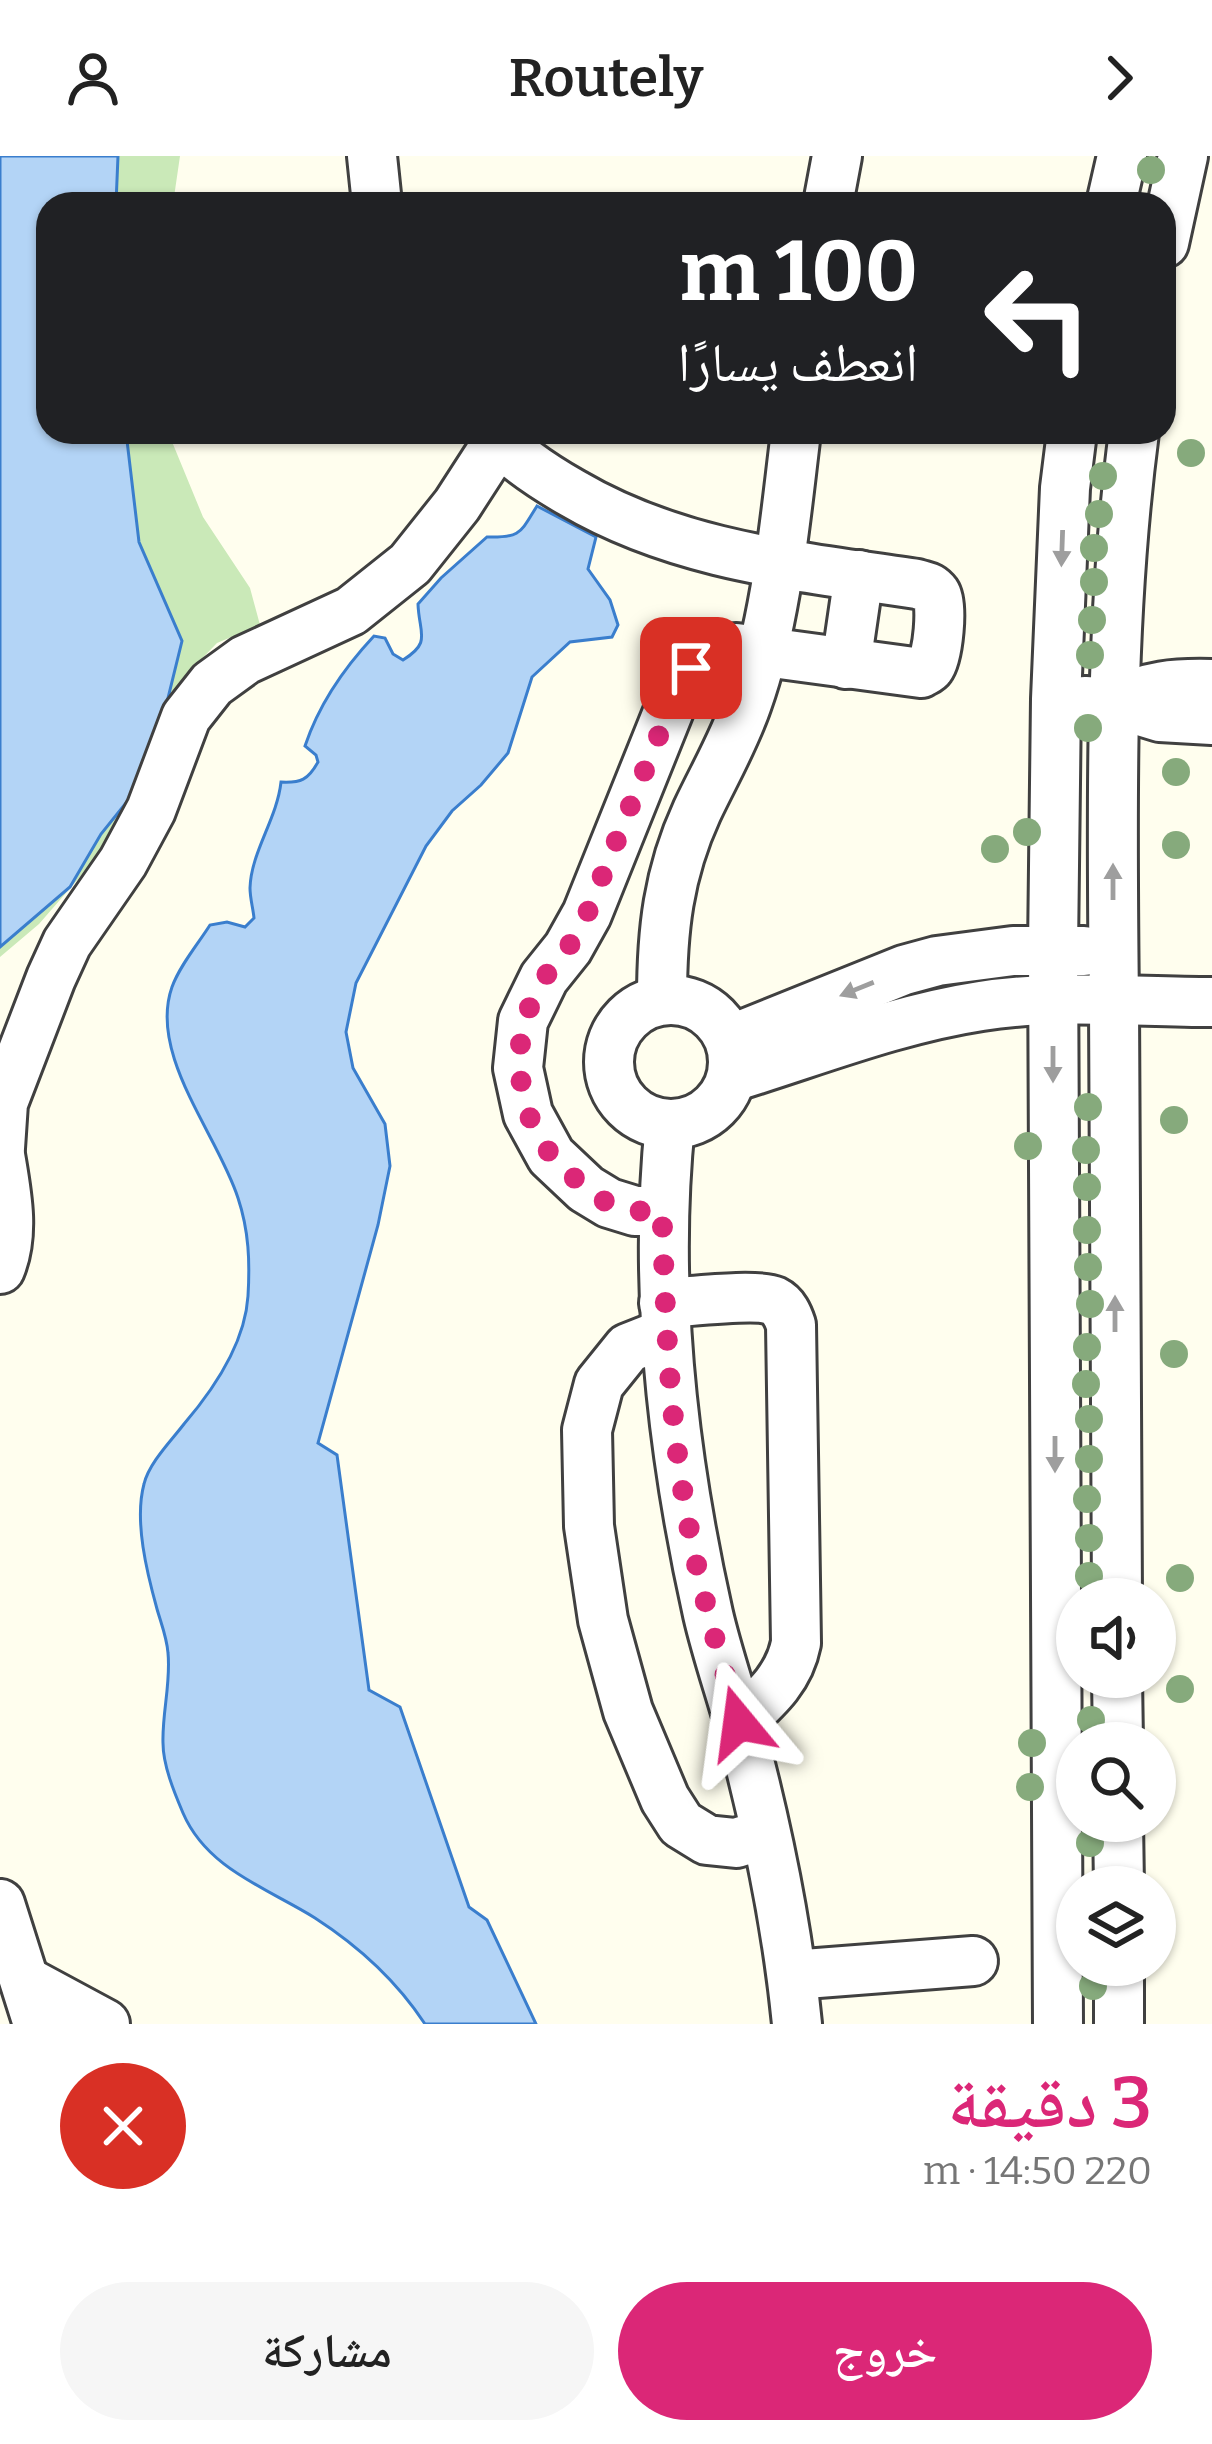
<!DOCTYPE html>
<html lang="ar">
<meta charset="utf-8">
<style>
body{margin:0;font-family:Bitter,"Noto Naskh Arabic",serif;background:#f6f6f6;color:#222;direction:rtl;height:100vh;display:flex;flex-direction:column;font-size:45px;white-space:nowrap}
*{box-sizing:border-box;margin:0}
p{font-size:39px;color:#767676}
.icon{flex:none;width:66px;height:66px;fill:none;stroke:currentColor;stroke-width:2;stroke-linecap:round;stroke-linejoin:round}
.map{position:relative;height:1868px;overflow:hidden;direction:ltr}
.side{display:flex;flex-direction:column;background:#fff;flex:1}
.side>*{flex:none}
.top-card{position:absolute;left:36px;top:36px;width:1140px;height:252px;border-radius:36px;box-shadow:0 3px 9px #0004;direction:rtl;background:#202124;color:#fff;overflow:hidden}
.buttons{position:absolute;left:1056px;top:1422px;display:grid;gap:24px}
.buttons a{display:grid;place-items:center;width:120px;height:120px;border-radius:50%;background:#fff;box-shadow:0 3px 9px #0004;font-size:60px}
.pin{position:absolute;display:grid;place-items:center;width:102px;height:102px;color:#fff;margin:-51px;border-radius:24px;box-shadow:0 6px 18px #0006}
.me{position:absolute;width:132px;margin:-66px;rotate:344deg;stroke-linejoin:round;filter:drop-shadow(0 0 9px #0008)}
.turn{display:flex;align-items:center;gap:42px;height:252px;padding:0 60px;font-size:54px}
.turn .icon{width:156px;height:156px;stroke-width:2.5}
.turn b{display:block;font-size:84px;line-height:102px}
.round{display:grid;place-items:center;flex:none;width:126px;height:126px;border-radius:63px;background:#f6f6f6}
.headline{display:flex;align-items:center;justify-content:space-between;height:204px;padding:0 60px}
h1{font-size:72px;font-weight:600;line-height:90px;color:#db2777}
.cta{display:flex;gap:24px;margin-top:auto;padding:24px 60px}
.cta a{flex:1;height:138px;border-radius:72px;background:#db2777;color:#fff;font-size:48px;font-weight:600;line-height:138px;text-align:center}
.cta a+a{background:#f6f6f6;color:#222}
header{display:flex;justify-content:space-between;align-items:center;height:156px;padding:0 60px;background:#fff;font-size:54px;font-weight:600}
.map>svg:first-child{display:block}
</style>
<header><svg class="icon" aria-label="forward" viewBox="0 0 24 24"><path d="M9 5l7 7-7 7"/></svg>Routely<svg class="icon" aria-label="person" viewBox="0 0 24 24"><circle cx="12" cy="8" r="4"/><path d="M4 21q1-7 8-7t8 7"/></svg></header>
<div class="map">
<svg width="1212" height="1868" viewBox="0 0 1212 1868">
<rect width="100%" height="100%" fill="#fffeee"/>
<polygon fill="#cae9b8" points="0,0 180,0 173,48 48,48 48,276 168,276 203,361 250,432 260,469 217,487 183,522 112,684 39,768 0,801"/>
<g fill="#b3d4f6" stroke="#3a7ecd" stroke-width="3">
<polygon points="0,0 118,0 116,48 48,48 48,276 126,276 139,386 182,485 167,546 138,632 101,678 70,731 0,791"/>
<path d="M537 350 596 381 588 413 610 444 618 469 612 481 570 486 532 521 508 597 481 629 452 655 426 690 356 827 346 876 353 912 385 968 390 1010 378 1069 318 1287 337 1299 369 1534 400 1551 469 1751 487 1764 536 1868H425C396 1824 360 1791 315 1762 267 1732 207 1713 183 1657 174 1636 163 1609 163 1587 162 1557 171 1527 168 1497 167 1482 161 1467 157 1453 147 1417 134 1365 144 1328 149 1307 171 1285 184 1268 214 1233 245 1188 248 1140 250 1106 249 1075 238 1042 218 979 148 899 172 831 180 809 198 788 210 769L227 766 245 771 254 762C253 752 250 742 250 732 251 696 277 663 281 626 301 627 308 624 318 606L316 599 305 590C319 548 344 512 374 480L385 482 393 498 403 504C432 486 419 478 418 448L441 422 487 381C521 382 520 377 537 350Z"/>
</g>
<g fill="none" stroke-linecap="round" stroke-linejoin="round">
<g stroke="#404040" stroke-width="54">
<g id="minor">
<polyline points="372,0 377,48"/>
<polyline points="828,48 837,0"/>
<polyline points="1111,48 1122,0"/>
<polyline points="1164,87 1183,0"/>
<path d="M491 276C513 301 544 321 572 337 679 400 797 410 917 428 926 431 930 430 936 438 943 448 938 501 930 511 928 514 924 515 921 517L736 492C708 499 693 509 677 534L587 758 568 792 544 822 523 865 518 912 528 958 551 1000 586 1033 609 1047 635 1055H662"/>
<polyline points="846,508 859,419"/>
<polyline points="1085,545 1114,547 1160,561 1212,564"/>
<path d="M1114 547C1147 529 1176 527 1212 528"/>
<path d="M662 843C662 775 668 718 697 655 714 619 734 585 747 547 777 463 785 364 796 276"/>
<circle cx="671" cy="906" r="62"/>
<polyline points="730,884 904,814 937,805 1013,795 1084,795"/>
<path d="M732 921C814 896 896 863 981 850 1057 838 1135 846 1212 846"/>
<path d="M670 968C653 1132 672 1297 708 1458 716 1493 728 1528 738 1563 765 1662 787 1766 797 1868"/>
<polyline points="0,992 3,947 51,822 67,787 123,706 151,654 186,561 212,528 245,504 351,455 410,408 457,349 499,284"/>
<path d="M0 999C6 1035 15 1078 0 1113"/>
<path d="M664 1147C687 1146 756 1137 774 1145 784 1150 788 1160 791 1169L796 1487C789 1523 765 1543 739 1567"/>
<polyline points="666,1177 628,1192 599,1228 587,1274 589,1370 603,1464 628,1555 665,1643 681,1668 707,1684 736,1687 765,1678"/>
<path d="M1117 1443C1116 1245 1115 1048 1114 850 1112 659 1109 466 1134 276"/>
<polyline points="1117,1521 1118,1587"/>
<polyline points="1118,1665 1119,1731"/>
<polyline points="0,1748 38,1868"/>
<polyline points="1119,1809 1119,1868"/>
<polyline points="792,1819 973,1805"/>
<polyline points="27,1826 105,1868"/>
<polyline points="1058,1868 1053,794 1056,543 1065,332 1072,276"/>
</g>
</g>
<use href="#minor" stroke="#fff" stroke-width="48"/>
</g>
<g fill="#86aa7c">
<circle cx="1151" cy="14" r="14"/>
<circle cx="1191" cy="297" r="14"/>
<circle cx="1103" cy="320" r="14"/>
<circle cx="1099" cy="358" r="14"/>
<circle cx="1094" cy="392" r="14"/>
<circle cx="1094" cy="426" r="14"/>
<circle cx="1092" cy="464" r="14"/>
<circle cx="1090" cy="499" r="14"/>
<circle cx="1088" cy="572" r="14"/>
<circle cx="1176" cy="616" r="14"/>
<circle cx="1027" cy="676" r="14"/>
<circle cx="1176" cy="689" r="14"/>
<circle cx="995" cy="693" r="14"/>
<circle cx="1088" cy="951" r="14"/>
<circle cx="1174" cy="964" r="14"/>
<circle cx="1028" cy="990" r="14"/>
<circle cx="1086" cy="994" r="14"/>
<circle cx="1087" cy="1031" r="14"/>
<circle cx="1087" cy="1074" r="14"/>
<circle cx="1088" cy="1111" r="14"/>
<circle cx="1090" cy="1148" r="14"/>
<circle cx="1087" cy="1191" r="14"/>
<circle cx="1174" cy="1198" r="14"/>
<circle cx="1086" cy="1228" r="14"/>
<circle cx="1089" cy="1263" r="14"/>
<circle cx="1089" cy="1303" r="14"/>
<circle cx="1087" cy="1343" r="14"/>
<circle cx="1089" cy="1382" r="14"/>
<circle cx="1089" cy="1420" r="14"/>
<circle cx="1180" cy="1422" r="14"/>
<circle cx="1180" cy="1533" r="14"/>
<circle cx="1091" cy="1564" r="14"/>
<circle cx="1032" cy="1587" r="14"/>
<circle cx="1030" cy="1631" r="14"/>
<circle cx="1090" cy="1687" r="14"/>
<circle cx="1093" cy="1830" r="14"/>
</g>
<defs><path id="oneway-solid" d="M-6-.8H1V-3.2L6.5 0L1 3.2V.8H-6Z" transform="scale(3)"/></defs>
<g fill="#9e9e9e">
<use href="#oneway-solid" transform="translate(1062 392) rotate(92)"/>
<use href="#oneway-solid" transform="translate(1113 726) rotate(-90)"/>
<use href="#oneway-solid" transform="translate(857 833) rotate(158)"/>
<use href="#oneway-solid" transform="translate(1053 908) rotate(90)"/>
<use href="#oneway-solid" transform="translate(1115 1158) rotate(-90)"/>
<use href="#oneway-solid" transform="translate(1055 1298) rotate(90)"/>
</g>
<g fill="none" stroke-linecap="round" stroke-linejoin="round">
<path stroke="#db2777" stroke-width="21" stroke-dasharray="0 37.8" d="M691 512 677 534 587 758 568 792 544 822 523 865 518 911 528 958 551 1000 586 1033 609 1048 634 1055H662C665 1157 669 1259 687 1360 699 1430 719 1498 739 1567"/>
</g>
</svg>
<div class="buttons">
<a><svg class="icon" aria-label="sound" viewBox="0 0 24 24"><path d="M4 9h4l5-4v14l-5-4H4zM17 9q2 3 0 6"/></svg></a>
<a><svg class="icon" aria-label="search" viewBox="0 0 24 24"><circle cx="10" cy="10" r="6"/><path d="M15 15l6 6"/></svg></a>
<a><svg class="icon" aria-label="layers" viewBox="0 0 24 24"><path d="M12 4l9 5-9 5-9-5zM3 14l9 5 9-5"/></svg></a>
</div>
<div class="pin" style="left:691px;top:512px;background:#d93025"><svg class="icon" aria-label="arrive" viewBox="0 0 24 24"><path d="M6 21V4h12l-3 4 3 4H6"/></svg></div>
<svg class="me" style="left:739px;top:1567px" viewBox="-20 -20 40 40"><path d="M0-17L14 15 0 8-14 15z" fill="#db2777" stroke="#fff" stroke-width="4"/></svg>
<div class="top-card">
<div class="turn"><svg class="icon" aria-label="left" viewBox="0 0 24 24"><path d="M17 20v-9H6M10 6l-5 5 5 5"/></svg><div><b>100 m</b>انعطف يسارًا</div></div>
</div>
</div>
<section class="side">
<div class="headline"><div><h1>3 دقيقة</h1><p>220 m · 14:50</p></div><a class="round" style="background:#d93025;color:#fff"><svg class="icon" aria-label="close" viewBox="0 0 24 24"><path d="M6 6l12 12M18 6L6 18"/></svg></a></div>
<div class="cta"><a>خروج</a><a>مشاركة</a></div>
</section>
